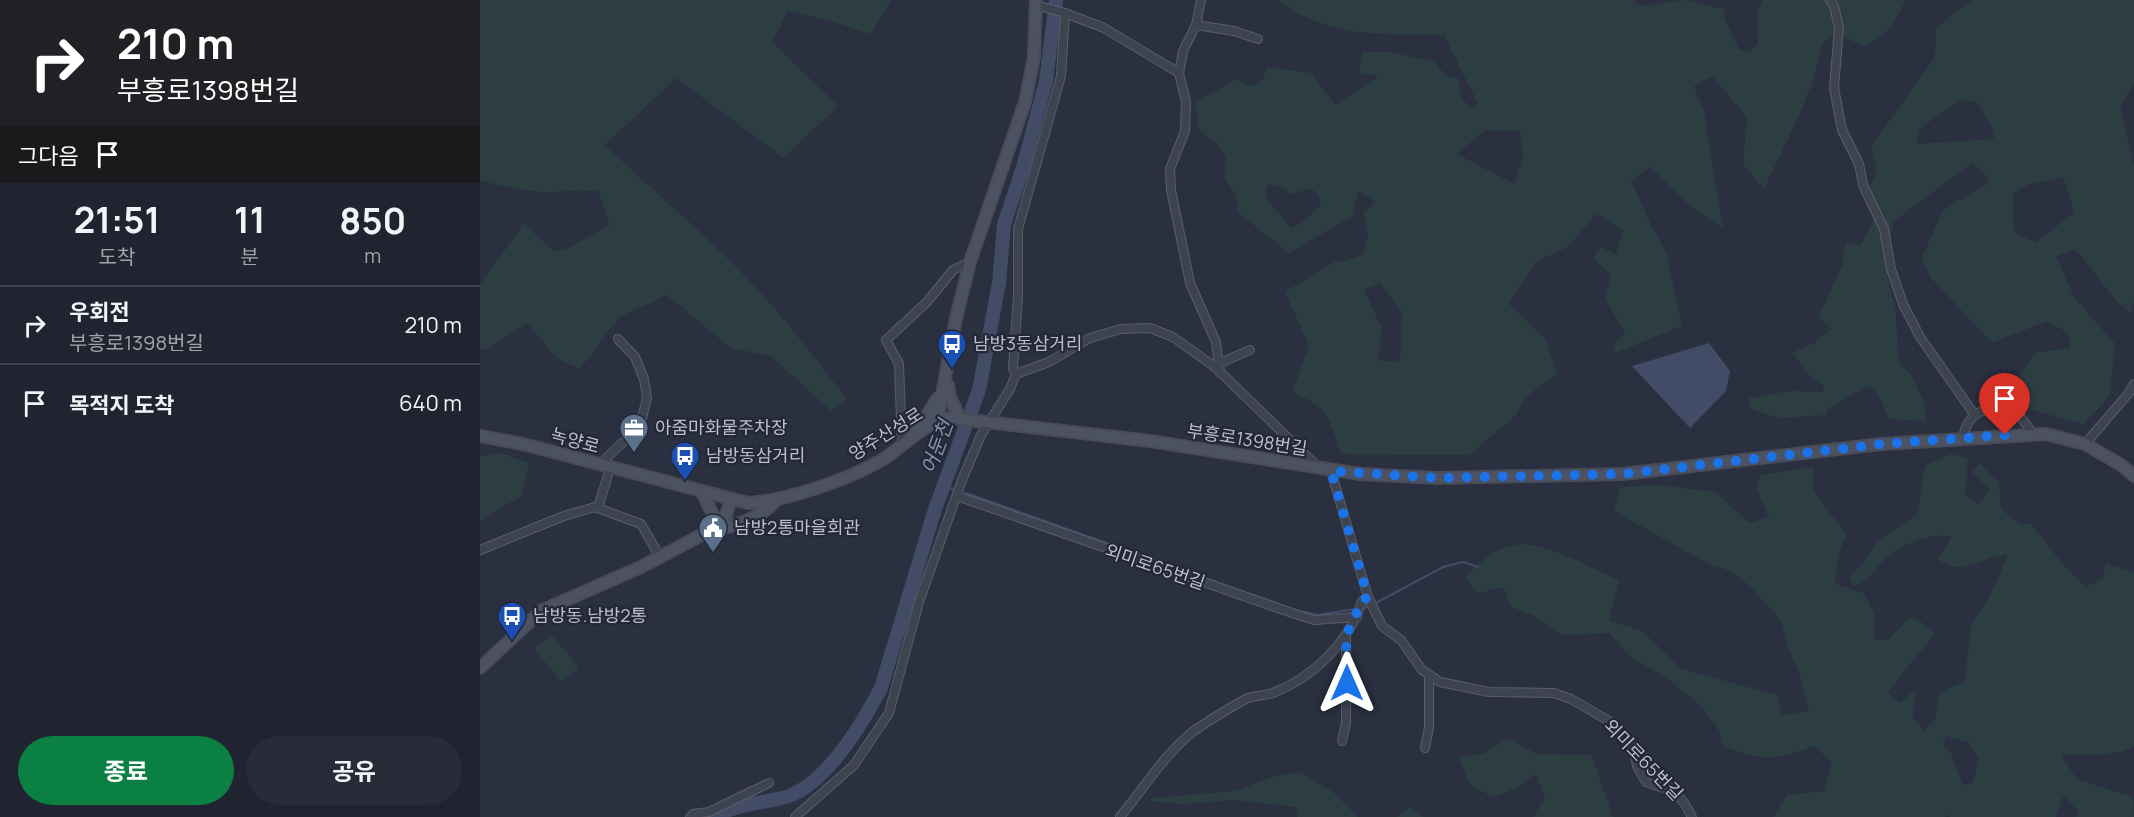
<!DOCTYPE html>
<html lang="ko">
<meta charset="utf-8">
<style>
body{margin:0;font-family:Manrope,"Noto Sans KR",sans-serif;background:#282c38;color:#f1f3f6;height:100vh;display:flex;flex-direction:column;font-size:22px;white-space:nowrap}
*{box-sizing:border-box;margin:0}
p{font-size:20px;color:#a2a4ab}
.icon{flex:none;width:33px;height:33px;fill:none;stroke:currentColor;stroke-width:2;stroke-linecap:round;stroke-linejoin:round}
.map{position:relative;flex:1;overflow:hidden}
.sheet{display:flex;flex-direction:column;background:#202430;width:480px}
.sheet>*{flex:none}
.hud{background:#202124;color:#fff;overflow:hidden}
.pin{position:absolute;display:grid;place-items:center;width:51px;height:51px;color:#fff;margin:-62px -26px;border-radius:50% 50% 50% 0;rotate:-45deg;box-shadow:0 0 6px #0007}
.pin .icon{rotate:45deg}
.me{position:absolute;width:66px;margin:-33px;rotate:0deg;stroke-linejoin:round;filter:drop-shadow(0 0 4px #0008)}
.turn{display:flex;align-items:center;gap:21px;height:126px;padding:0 18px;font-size:27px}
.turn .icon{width:78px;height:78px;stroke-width:2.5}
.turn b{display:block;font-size:42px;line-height:51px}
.then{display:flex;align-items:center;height:57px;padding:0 18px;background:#0003;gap:12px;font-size:22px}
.eta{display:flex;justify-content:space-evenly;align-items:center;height:102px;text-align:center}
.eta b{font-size:36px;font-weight:700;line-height:42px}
.button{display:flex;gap:12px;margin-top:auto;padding:12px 18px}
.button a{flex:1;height:69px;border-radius:36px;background:#0b8043;color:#fff;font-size:24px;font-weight:700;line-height:69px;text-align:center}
.button a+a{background:#282c38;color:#f1f3f6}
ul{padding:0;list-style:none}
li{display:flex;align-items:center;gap:18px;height:78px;padding:0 18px;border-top:2px solid #3d414c}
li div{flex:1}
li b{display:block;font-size:22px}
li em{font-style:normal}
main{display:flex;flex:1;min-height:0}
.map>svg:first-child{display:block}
</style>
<main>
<section class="sheet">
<div class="hud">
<div class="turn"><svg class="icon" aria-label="right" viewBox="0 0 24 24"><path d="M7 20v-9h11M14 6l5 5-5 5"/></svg><div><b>210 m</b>부흥로1398번길</div></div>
<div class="then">그다음<svg class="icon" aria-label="arrive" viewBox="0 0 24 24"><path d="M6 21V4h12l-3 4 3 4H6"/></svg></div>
</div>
<div class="eta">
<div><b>21:51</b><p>도착</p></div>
<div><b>11</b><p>분</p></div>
<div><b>850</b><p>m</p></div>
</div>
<ul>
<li><svg class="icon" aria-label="right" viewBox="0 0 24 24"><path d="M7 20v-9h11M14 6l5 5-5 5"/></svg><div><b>우회전</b><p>부흥로1398번길</p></div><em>210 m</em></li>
<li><svg class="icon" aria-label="arrive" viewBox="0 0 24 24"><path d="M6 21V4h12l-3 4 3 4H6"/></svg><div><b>목적지 도착</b></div><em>640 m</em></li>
</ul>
<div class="button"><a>종료</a><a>공유</a></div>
</section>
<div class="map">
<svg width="1654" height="817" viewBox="0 0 1654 817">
<rect width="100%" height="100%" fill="#2a3040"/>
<g fill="#2d3e42" fill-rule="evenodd">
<path d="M0 0H411L391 34 352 21 308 11 292 42 358 106 304 158 196 78 125 145C169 187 216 226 259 270 299 310 333 355 367 400L351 411 291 356 251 348 187 295 139 317 100 369 76 358 48 323 3 351 0 349V284L44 224 74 251 88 248 130 225 118 191C98 189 89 191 71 192 47 193 23 186 0 180Z"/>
<path d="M799 0H1154L1156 5C1171 7 1189 0 1207 0 1220 3 1231 7 1244 9V17L1259 49 1269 52 1278 44 1277 13 1282 0H1426L1410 29 1386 47 1356 33 1341 44C1338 86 1302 149 1284 189L1263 164 1267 117 1232 76 1214 86 1224 112 1243 228 1208 204 1170 167 1151 181 1169 221 1186 252 1202 326 1133 354 1135 344 1145 333 1125 299 1131 275 1113 257 1121 247 1136 255 1143 230 1120 215 1111 216 1113 217 1089 246 1056 262 1028 303 1065 338 1077 373 1046 397 1036 415 989 455 861 454C848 416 850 409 812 392L829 346 805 292 856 261H866L884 254 888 235 883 213 896 202 878 191 873 216 809 253 757 212V196L745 179 746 157 738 144 718 129 716 102 757 79 770 87 782 81 787 67 831 73 855 105 899 76 879 73 882 52H910L955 62 965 75 979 79 981 99 994 109 998 104 964 35C904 33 849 40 799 0ZM1005 130 1040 131 1043 156 1034 184 977 154ZM787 185H796L813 194 830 188 838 194 841 204 827 219 811 228 786 198ZM900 283 922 313 920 362 898 360 902 329 884 289Z"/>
<path d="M1492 0H1654V84L1640 106 1654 166V301L1651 313C1626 294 1616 271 1595 249L1576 256 1594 297 1635 344 1630 395 1604 424 1542 407 1528 392 1556 353 1591 348 1587 332 1567 321 1512 343 1451 278 1442 258 1463 210 1510 182 1505 174 1492 163 1413 222 1406 270 1416 314 1418 354 1420 364 1432 376 1445 405 1446 421 1409 419 1397 392 1387 386 1346 410V415L1296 418 1269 408V398L1310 391 1344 392 1343 385 1332 378 1312 353 1334 343 1351 329 1339 316 1362 266 1366 242 1380 246 1394 219 1387 194 1397 170 1391 147 1455 57 1456 28ZM1481 99 1498 103 1513 128 1514 139 1437 144 1439 129ZM1583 177 1594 212 1556 243 1534 232 1533 194 1547 185Z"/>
<polygon points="21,453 49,463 41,496 0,521 0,456"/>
<path d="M1470 454 1488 458 1485 494 1498 505 1510 490 1492 472 1500 464 1519 483 1521 509 1540 524H1551L1586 568 1606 587 1622 579 1626 564 1654 572V746C1632 759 1607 752 1581 756L1597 779 1653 797 1654 817H1596L1599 813 1584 795 1576 817H1470L1467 814 1465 817H1293L1307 795 1344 791 1352 762 1334 746C1296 761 1281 761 1243 746L1239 730 1220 705 1185 677 1152 658 1129 633 1083 635 1051 614 1031 607 1024 588 1012 589 999 594 985 578C996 565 1016 548 1034 545 1061 539 1114 570 1139 580L1129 620 1162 631 1201 669 1297 695 1301 715 1329 711 1320 675 1307 644 1301 621 1270 586 1251 571 1227 563 1134 511 1140 487 1179 485 1236 492 1269 523 1289 517 1277 489 1280 475 1334 467 1333 490 1366 535 1359 553 1355 584 1383 593 1394 612 1395 640H1408L1429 618 1435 617 1455 633 1408 692 1419 703 1437 689 1432 716 1444 731 1455 719 1459 693 1485 681 1491 625 1508 600 1528 555C1504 554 1484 579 1458 559L1472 537C1452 532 1421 544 1406 558 1391 572 1397 575 1374 586L1369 577 1382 565 1398 541 1437 515 1445 466ZM1467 736 1489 743 1499 759 1493 783 1483 785 1470 751 1462 743Z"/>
<polygon points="71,635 99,667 82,682 54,649"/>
<polygon points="1027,738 1057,754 1112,755 1133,817 1053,817 1065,798 1056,774 1034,789 1013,797 989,784 979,758 1005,753"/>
<polygon points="820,772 853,792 878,817 817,817 816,807 756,800 702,804 668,801 672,798 756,791 792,777"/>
<polygon points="930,807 944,817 916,817"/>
</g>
<polygon fill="#424c67" points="1229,343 1250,371 1246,391 1210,428 1152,366"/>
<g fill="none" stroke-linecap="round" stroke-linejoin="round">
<g stroke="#424c67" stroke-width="2">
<polyline points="464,486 475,490"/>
<polyline points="486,493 799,604"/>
<polyline points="894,604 963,567 983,562 998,567"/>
<polyline points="816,610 837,615 889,607"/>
</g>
<path stroke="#424c67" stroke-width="14" d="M235 817C254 804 285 803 306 797 347 784 382 724 401 688L455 509 499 390 519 283 524 225 544 164 566 81 576 0"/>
<g stroke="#595e6a" stroke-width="10">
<g id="street">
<polyline points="1350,0 1354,6 1359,28 1354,88 1362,130 1379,164 1383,185 1404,229 1411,269 1423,304 1440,337 1494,414"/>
<polyline points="556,5 585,13 624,28 699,73 706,102 705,131 690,169 691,190 710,283 736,342 740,373"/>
<polyline points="716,25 754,31 778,39"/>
<polyline points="699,73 703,51 716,25 721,0"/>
<polyline points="740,363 770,350"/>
<polyline points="536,374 569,362 610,338 641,329 670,328 693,337 735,367 839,468"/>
<path d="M1483 437C1490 405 1513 406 1540 416L1553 434"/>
<polyline points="1605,444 1648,394 1654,384"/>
<polyline points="422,447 419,364 406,340 447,302 473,270 490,262"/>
<polyline points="119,465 160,426 167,398 164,379 155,357 138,339"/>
<polyline points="851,471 888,597 902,626 921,640 942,670 960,682 1009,692 1074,693 1091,699 1129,721 1149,740 1205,804 1212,817"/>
<polyline points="477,496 818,615 834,620 877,617"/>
<polyline points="118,508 130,468"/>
<polyline points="0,550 84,516 115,507 161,524 180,557"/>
<polyline points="862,741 866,723 866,636"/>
<polyline points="1153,747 1157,766 1166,782 1193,791"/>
<polyline points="945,748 949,728 949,675"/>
<polyline points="210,817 213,814 229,812 289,783"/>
<polyline points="315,817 374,765 409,713 439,602 482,480 501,435 530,389 536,374 533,368 538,296 538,229 581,76 585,13"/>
<path d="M640 817C664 788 685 753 715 730 727 722 753 706 766 699 774 695 784 696 793 693 834 677 869 642 882 601L888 597"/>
</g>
</g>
<g stroke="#484c59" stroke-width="14">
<g id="secondary">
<polyline points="468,385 470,397 480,419"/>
<polyline points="457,422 476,318 490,262 545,102 554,57 556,0"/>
<polyline points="437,430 458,398"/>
<path d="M0 436 43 444 268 503C306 501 367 480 400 461 423 448 444 421 471 418L670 441 880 474 957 478 1143 474 1402 444 1566 434 1605 444 1641 465 1654 476"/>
<polyline points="222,492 233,515 231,530"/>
<path d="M231 530C251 528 283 517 295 501"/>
<polyline points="0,668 61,611 161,567 231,530 245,518 251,500"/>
</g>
</g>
<use href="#street" stroke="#3e4350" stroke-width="8"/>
<use href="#secondary" stroke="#4d5263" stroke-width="10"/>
</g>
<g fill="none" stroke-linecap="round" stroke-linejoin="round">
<polyline stroke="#1a73e8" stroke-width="10" stroke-dasharray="0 18" points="867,683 866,636 882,601 888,597 851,471 957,478 1143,474 1402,444 1525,435"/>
</g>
<defs>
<g id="bus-pin" transform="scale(1.5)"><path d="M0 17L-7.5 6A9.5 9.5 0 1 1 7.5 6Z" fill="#1a4fb4" stroke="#232836"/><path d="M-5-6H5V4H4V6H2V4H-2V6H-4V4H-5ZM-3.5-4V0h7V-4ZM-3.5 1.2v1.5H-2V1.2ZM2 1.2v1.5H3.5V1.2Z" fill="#fff"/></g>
<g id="office-pin" transform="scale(1.5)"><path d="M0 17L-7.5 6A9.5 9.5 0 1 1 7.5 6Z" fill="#5c6f8a" stroke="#232836"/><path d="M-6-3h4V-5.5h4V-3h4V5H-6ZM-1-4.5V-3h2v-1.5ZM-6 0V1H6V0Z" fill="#fff"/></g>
<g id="civic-pin" transform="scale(1.5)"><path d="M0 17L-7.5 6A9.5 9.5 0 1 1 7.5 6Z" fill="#5c6f8a" stroke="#232836"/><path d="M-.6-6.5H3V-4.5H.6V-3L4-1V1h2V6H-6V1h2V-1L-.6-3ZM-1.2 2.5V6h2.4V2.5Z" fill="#fff"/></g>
</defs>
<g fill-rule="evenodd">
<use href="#bus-pin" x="472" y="344"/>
<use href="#office-pin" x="154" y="428"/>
<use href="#bus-pin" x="205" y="456"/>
<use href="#civic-pin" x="233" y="528"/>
<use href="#bus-pin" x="32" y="616"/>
</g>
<g text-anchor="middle" stroke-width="4.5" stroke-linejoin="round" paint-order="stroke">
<g font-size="18" fill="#bbbfca" stroke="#232836" text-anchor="start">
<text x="493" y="350">남방3동삼거리</text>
<text x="175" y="434">아줌마화물주차장</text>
<text x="226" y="462">남방동삼거리</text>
<text x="254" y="534">남방2통마을회관</text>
<text x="53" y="622">남방동.남방2통</text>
</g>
<g font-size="18" fill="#bbbfca" stroke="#232836">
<text transform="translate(406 434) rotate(-32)" y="6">양주산성로</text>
<text transform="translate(767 440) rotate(9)" y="6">부흥로1398번길</text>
<text transform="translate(95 441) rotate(15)" y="6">녹양로</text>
<text transform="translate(675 567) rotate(19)" y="6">외미로65번길</text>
<text transform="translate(1163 760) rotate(46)" y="6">외미로65번길</text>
</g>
<g font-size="20" font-style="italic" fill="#8691ae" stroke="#232836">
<text transform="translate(457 447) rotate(-70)" y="7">어둔천</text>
</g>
</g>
</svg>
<div class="pin" style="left:1525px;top:435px;background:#d93025"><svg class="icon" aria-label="arrive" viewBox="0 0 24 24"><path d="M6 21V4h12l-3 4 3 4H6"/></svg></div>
<svg class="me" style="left:867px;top:683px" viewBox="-20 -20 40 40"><path d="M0-17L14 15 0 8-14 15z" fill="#1a73e8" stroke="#fff" stroke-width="4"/></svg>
</div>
</main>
